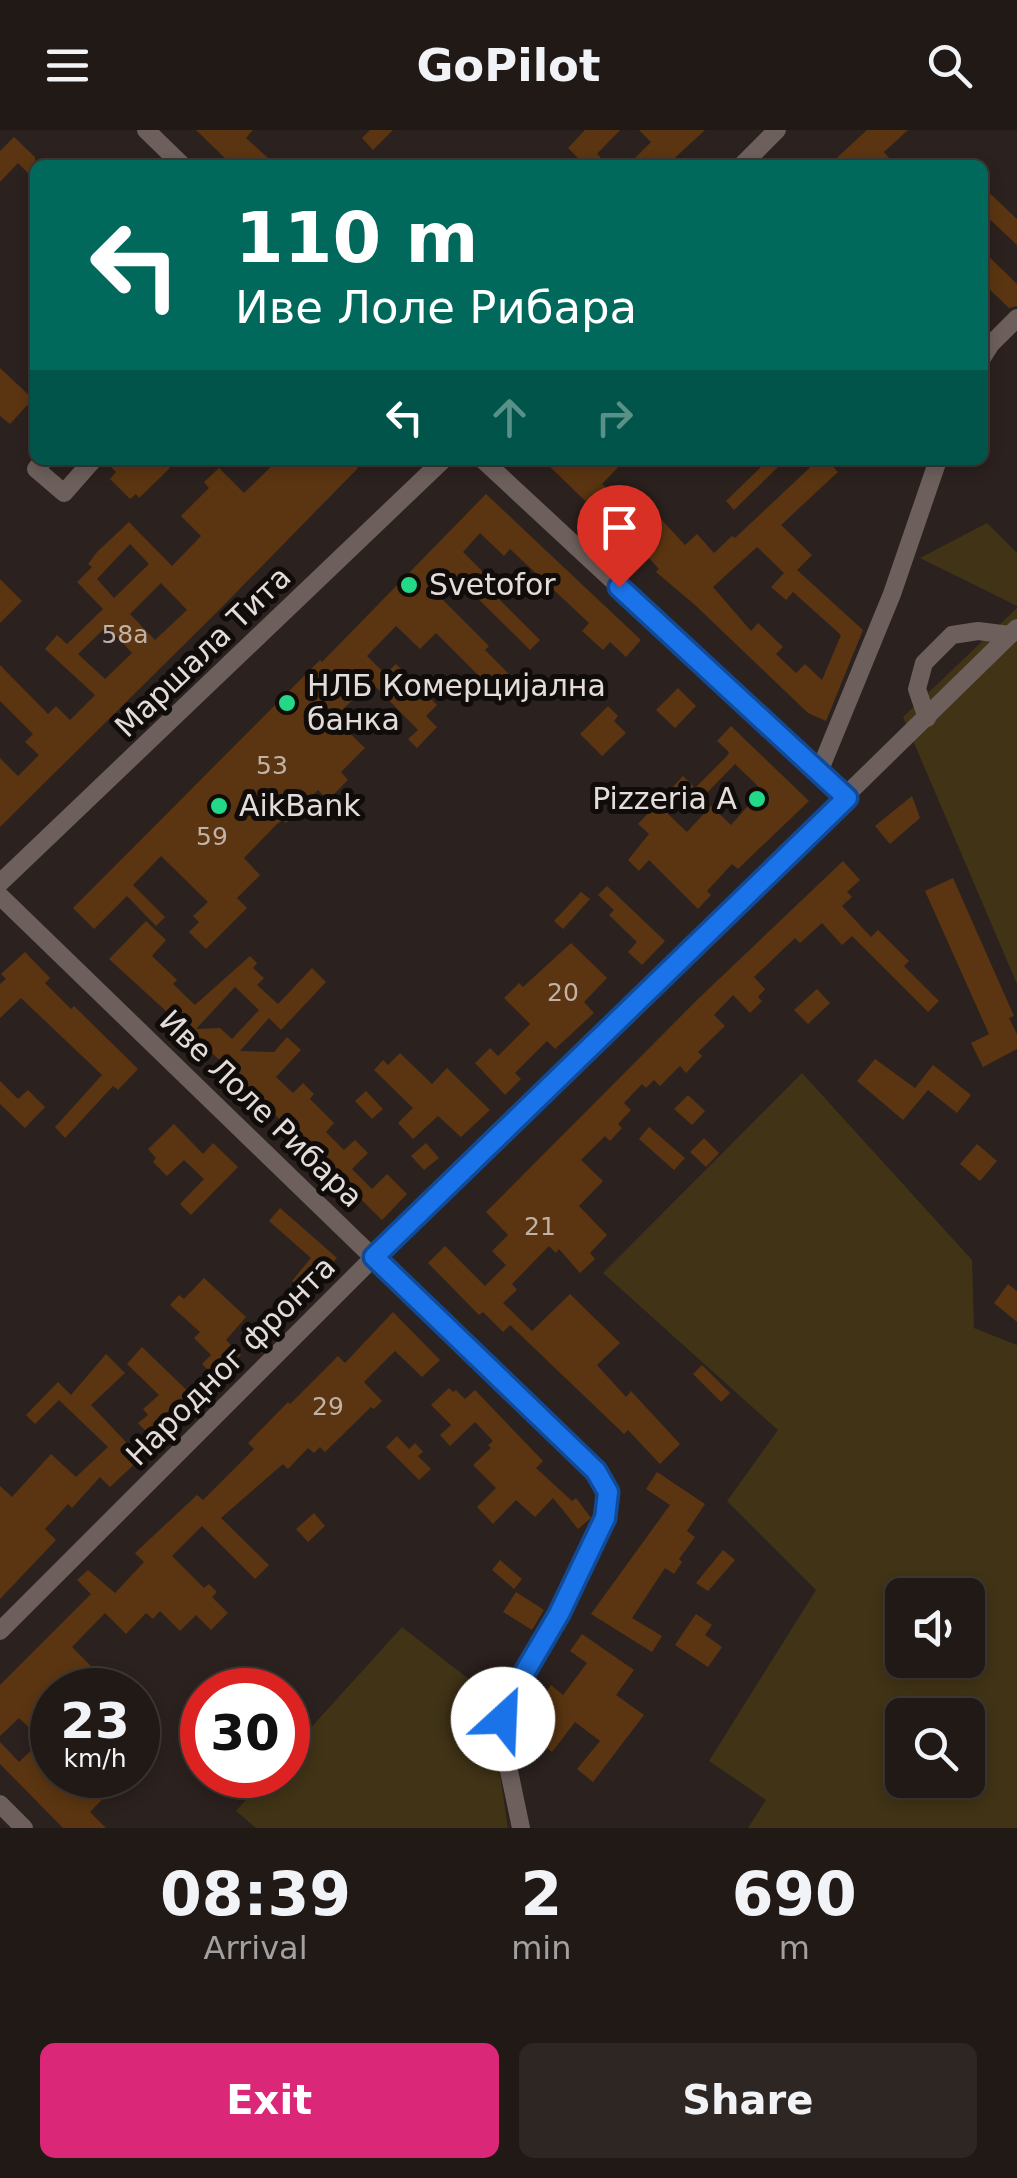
<!DOCTYPE html>
<meta charset="utf-8">
<style>
body{margin:0;font-family:"DejaVu Sans",sans-serif;background:#2d2623;color:#f1f3f6;height:100vh;display:flex;flex-direction:column;font-size:38px;white-space:nowrap}
*{box-sizing:border-box;margin:0}
p{font-size:32px;color:#a2a0a1}
.icon{flex:none;width:55px;height:55px;fill:none;stroke:currentColor;stroke-width:2;stroke-linecap:round;stroke-linejoin:round}
.map{position:relative;height:1698px;overflow:hidden}
.details{display:flex;flex-direction:column;background:#201916;flex:1}
.details>*{flex:none}
.top-card{position:absolute;left:30px;top:30px;width:958px;height:305px;border-radius:15px;box-shadow:0 5px 15px #0003,0 0 0 2px #3d3835;background:#00695c;color:#fff;overflow:hidden}
.controls{position:absolute;left:885px;top:1448px;display:grid;gap:20px}
.controls a{display:grid;place-items:center;width:100px;height:100px;border-radius:15px;background:#201916;box-shadow:0 5px 15px #0003,0 0 0 2px #3d3835;font-size:50px}
.speed{position:absolute;left:30px;top:1538px;display:flex;gap:20px;font-size:50px;font-weight:700;text-align:center}
.speed>*{display:grid;place-content:center;width:130px;height:130px;border-radius:50%;background:#201916;box-shadow:0 5px 15px #0003,0 0 0 2px #3d3835;line-height:1}
.speed small{font-size:25px;font-weight:400}
.speed .limit{border:15px solid #d22;background:#fff;color:#111}
.pin{position:absolute;display:grid;place-items:center;width:85px;height:85px;color:#fff;margin:-102px -42px;border-radius:50% 50% 50% 0;rotate:-45deg;box-shadow:0 0 10px #0007}
.pin .icon{rotate:45deg}
.me{position:absolute;width:110px;margin:-55px;rotate:25deg;stroke-linejoin:round;filter:drop-shadow(0 0 8px #0008)}
.turn{display:flex;align-items:center;gap:35px;height:210px;padding:0 40px;font-size:45px}
.turn .icon{width:130px;height:130px;stroke-width:2.5}
.turn b{display:block;font-size:70px;line-height:85px}
.lanes{display:flex;align-items:center;height:95px;padding:0 40px;background:#0003;justify-content:center;gap:50px;direction:ltr}
.lanes .off{opacity:.35}
.eta{display:flex;justify-content:space-evenly;align-items:center;height:170px;text-align:center}
.eta b{font-size:60px;font-weight:700;line-height:70px}
.button{display:flex;gap:20px;margin-top:auto;padding:20px 40px}
.button a{flex:1;height:115px;border-radius:15px;background:#db2777;color:#fff;font-size:40px;font-weight:700;line-height:115px;text-align:center}
.button a+a{background:#2d2623;color:#f1f3f6}
header{display:flex;justify-content:space-between;align-items:center;height:130px;padding:0 40px;background:#201916;font-size:45px;font-weight:700}
.map>svg:first-child{display:block}
</style>
<header><svg class="icon" aria-label="menu" viewBox="0 0 24 24"><path d="M4 6h16M4 12h16M4 18h16"/></svg>GoPilot<svg class="icon" aria-label="search" viewBox="0 0 24 24"><circle cx="10" cy="10" r="6"/><path d="M15 15l6 6"/></svg></header>
<div class="map">
<svg width="1017" height="1698" viewBox="0 0 1017 1698">
<rect width="100%" height="100%" fill="#2b211e"/>
<g fill="#403316" fill-rule="evenodd">
<polygon points="987,393 1017,423 1017,476 920,428"/>
<polygon points="1017,478 1017,854 903,587"/>
<path d="M802 943 972 1130 974 1198 1017 1215V1698H748L766 1670 709 1631 816 1460 727 1371 778 1300 603 1143ZM902 1465H968V1530H902ZM902 1585H968V1650H902Z"/>
<polygon points="402,1497 488,1564 508,1698 256,1698 236,1681 268,1645 288,1645 288,1623"/>
</g>
<g fill="#5b3511" fill-rule="evenodd">
<polygon points="196,0 253,0 246,8 268,28 262,35 232,35"/>
<polygon points="370,0 393,0 373,20 362,8"/>
<polygon points="585,0 620,0 597,24 608,35 585,35 568,18"/>
<polygon points="639,0 705,0 667,35 628,35 651,12"/>
<polygon points="867,0 908,0 884,22 895,35 829,35"/>
<polygon points="14,7 35,27 35,50 18,33 0,52 0,21"/>
<polygon points="982,56 1017,89 1017,115 982,82"/>
<polygon points="982,120 1017,154 1017,176 1009,178 982,152"/>
<polygon points="0,238 33,269 10,294 0,286"/>
<polygon points="118,330 162,330 170,338 139,368 136,364 130,369 110,349 116,342 111,337"/>
<path d="M278 330H349L358 338 217 482 0 697V628L18 646 39 625 25 612 33 604 0 571V535L48 584 56 576 70 590 95 565 45 519 57 505 67 514 103 479 77 452 92 437 88 434 97 422 129 392 172 436 201 406 181 386 209 358 204 352 219 338 244 363ZM130 414 149 434 114 468 97 449ZM161 453 187 480 155 510 130 484ZM107 496 132 523 105 549 78 524Z"/>
<path d="M543 330H625L602 354 633 384 641 377 655 391 659 387 685 415 697 404 714 423 732 406 735 408 818 330H827L838 342 781 395 812 425 797 440 863 500 826 591 808 583 695 475 656 442 659 439 631 409 629 411 613 395 612 397ZM757 417 784 443 771 457 786 470 793 462 841 505 822 550 805 534 796 543 776 524 783 517 758 493 751 501 713 457Z"/>
<polygon points="768,330 773,330 779,336 734,380 726,371"/>
<polygon points="486,364 641,510 626,527 610,512 603,520 582,501 589,493 510,419 504,426 480,403 463,422 497,456 492,462 540,510 530,520 452,443 434,461 489,516 485,520 512,547 496,563 436,503 420,519 396,496 367,526 385,544 396,534 437,575 426,586 437,597 417,618 408,609 418,600 371,552 334,588 365,618 341,642 348,650 328,670 318,660 286,693 283,690 277,694 244,728 260,745 237,768 247,778 206,819 189,802 199,792 193,786 208,772 161,726 133,755 165,787 156,796 127,766 94,799 73,778 298,552 320,530 322,532"/>
<polygon points="0,449 22,471 0,493"/>
<polygon points="678,558 696,576 675,598 656,580"/>
<polygon points="608,576 618,586 614,591 626,603 602,626 580,604"/>
<polygon points="731,596 809,671 738,739 732,734 707,761 711,765 698,779 649,730 639,741 628,730 649,704 638,694 683,646 694,657 668,684 687,702 711,676 731,695 762,660 735,634 697,673 689,664 727,626 729,622 717,611"/>
<polygon points="912,666 920,688 890,714 875,696"/>
<polygon points="843,731 860,750 847,762 852,767 842,776 871,807 878,800 909,831 904,836 939,871 928,882 852,806 842,815 822,793 800,813 795,808 754,847 765,859 758,867 762,871 750,883 733,865 714,885 725,896 698,922 702,926 686,943 680,936 660,956 654,950 646,958 642,954 624,973 631,980 618,994 622,998 610,1011 605,1006 581,1030 603,1051 579,1076 607,1105 590,1123 595,1129 580,1143 559,1119 556,1123 549,1116 512,1154 517,1160 503,1173 532,1201 570,1164 620,1213 597,1235 626,1267 631,1261 680,1314 660,1334 628,1300 624,1304 510,1195 503,1202 483,1182 479,1185 428,1133 445,1116 485,1156 506,1135 492,1121 508,1105 486,1082 698,869"/>
<polygon points="953,748 1014,886 1009,888 1017,904 1017,919 983,937 971,913 989,904 925,761"/>
<polygon points="607,756 665,811 642,835 628,822 637,812 609,785 614,780 598,765"/>
<polygon points="581,762 590,769 563,799 554,791"/>
<path d="M146 791 166 810 152 826 177 850 173 854 195 875 250 826 257 833 253 838 264 848 257 855 278 874 312 838 326 852 281 900 269 888 240 921 274 922 287 907 301 920 276 947 293 963 303 953 314 964 310 969 334 993 326 1002 344 1020 355 1010 368 1023 352 1039 372 1059 387 1044 407 1064 382 1090 315 1024 318 1021 289 991 285 995 237 946 109 829ZM235 857 259 880 232 909 220 898 196 899Z"/>
<polygon points="571,813 607,848 584,872 594,883 555,919 547,911 515,943 521,949 505,965 475,933 490,918 498,926 530,894 504,868 519,853 523,857"/>
<polygon points="25,822 50,848 45,853 71,879 74,876 138,939 118,960 113,956 65,1008 55,997 102,945 21,868 0,888 0,854 6,849 1,844"/>
<polygon points="817,859 830,873 808,894 794,880"/>
<polygon points="400,923 432,954 447,938 490,980 461,1007 438,986 413,1009 398,993 413,978 374,940 383,930 388,935"/>
<polygon points="875,929 915,958 933,935 971,965 957,983 928,960 903,990 857,951"/>
<polygon points="0,951 18,969 28,960 45,977 25,998 0,974"/>
<polygon points="366,961 383,979 372,989 355,971"/>
<polygon points="688,965 705,981 692,995 674,979"/>
<polygon points="174,994 203,1024 213,1013 238,1037 191,1085 180,1074 204,1049 184,1030 167,1046 153,1032 156,1028 148,1019"/>
<polygon points="649,997 685,1028 674,1040 639,1009"/>
<polygon points="704,1008 719,1023 706,1037 690,1022"/>
<polygon points="426,1013 439,1028 424,1040 411,1026"/>
<polygon points="977,1014 997,1031 980,1051 960,1034"/>
<polygon points="280,1078 337,1128 306,1163 292,1151 311,1128 269,1091"/>
<polygon points="204,1148 246,1187 226,1210 241,1225 217,1249 202,1234 211,1225 194,1208 200,1202 170,1175 179,1165 184,1169"/>
<polygon points="1008,1154 1017,1161 1017,1192 994,1173"/>
<polygon points="393,1182 440,1230 422,1247 395,1221 364,1252 382,1271 374,1279 371,1277 325,1322 320,1317 314,1323 308,1318 288,1339 283,1334 221,1388 269,1435 255,1449 202,1396 172,1426 204,1458 209,1454 217,1462 212,1467 228,1483 211,1500 196,1485 180,1501 160,1481 153,1489 146,1483 126,1504 105,1483 72,1517 101,1546 87,1560 52,1560 52,1645 112,1645 119,1652 90,1682 106,1698 63,1698 0,1634 0,1612 19,1632 42,1610 19,1588 0,1606 0,1555 91,1464 77,1450 88,1440 115,1463 144,1432 135,1423 197,1365 203,1370 254,1319 248,1313 288,1272 290,1274 338,1226 345,1233"/>
<polygon points="142,1217 198,1271 154,1310 138,1293 148,1285 143,1279 159,1265 127,1234"/>
<polygon points="106,1224 125,1243 91,1275 141,1328 110,1357 100,1347 72,1378 68,1374 45,1399 56,1410 0,1469 0,1356 12,1367 51,1324 76,1347 108,1317 59,1270 35,1294 26,1285 58,1252 71,1265"/>
<polygon points="702,1235 730,1263 721,1272 693,1244"/>
<polygon points="449,1258 453,1262 456,1260 465,1269 475,1260 543,1331 536,1338 572,1371 576,1368 591,1388 578,1399 553,1368 535,1387 516,1370 493,1394 477,1377 496,1358 473,1335 491,1318 488,1315 493,1311 475,1292 450,1316 440,1305 451,1295 431,1275"/>
<polygon points="397,1306 409,1319 415,1313 423,1322 418,1326 431,1339 419,1350 386,1317"/>
<polygon points="657,1342 705,1374 687,1401 695,1407 679,1429 682,1432 674,1444 665,1438 632,1488 662,1506 652,1522 591,1484 670,1375 646,1359"/>
<polygon points="314,1383 325,1396 308,1412 296,1399"/>
<polygon points="723,1420 735,1430 708,1461 696,1453"/>
<polygon points="500,1430 522,1449 514,1459 492,1440"/>
<polygon points="516,1462 544,1480 532,1500 503,1482"/>
<polygon points="696,1484 712,1495 705,1505 722,1517 708,1537 675,1515"/>
<polygon points="582,1504 634,1540 616,1565 644,1585 593,1652 577,1639 600,1611 575,1592 552,1622 522,1598 551,1555 563,1565 587,1533 570,1521"/>
</g>
<g fill="none" stroke-linecap="round" stroke-linejoin="round">
<g stroke="#6c5f5c" stroke-width="18">
<polyline points="146,0 182,35"/>
<polyline points="742,35 777,0"/>
<polyline points="982,228 991,214 1017,188"/>
<polyline points="44,330 36,339 64,363 93,330"/>
<polyline points="483,330 847,668"/>
<polyline points="927,588 917,559 924,533 952,505 978,501 1010,505"/>
<polyline points="819,642 892,464 938,330"/>
<polyline points="0,753 443,330"/>
<polyline points="0,766 604,1351 608,1376 605,1388 559,1483 506,1578 504,1617 521,1698"/>
<polyline points="0,1501 374,1127 1017,498"/>
<polyline points="0,1674 24,1698"/>
</g>
</g>
<g fill="none" stroke-linecap="round" stroke-linejoin="round">
<g stroke="#114b97" stroke-width="25">
<polyline id="route" points="503,1589 509,1569 559,1484 605,1388 608,1362 596,1341 374,1127 847,668 619,457"/>
</g>
<use href="#route" stroke="#1a73e8" stroke-width="18"/>
</g>
<g fill="#23d886" stroke="#100c0a" stroke-width="4">
<circle cx="409" cy="455" r="10"/>
<circle cx="287" cy="573" r="10"/>
<circle cx="757" cy="669" r="10"/>
<circle cx="219" cy="676" r="10"/>
</g>
<g text-anchor="middle" stroke-width="10" stroke-linejoin="round" paint-order="stroke">
<g font-size="25" fill="#c1b2a8">
<text x="125" y="513">58a</text>
<text x="272" y="644">53</text>
<text x="212" y="715">59</text>
<text x="563" y="871">20</text>
<text x="540" y="1105">21</text>
<text x="328" y="1285">29</text>
</g>
<g font-size="30" fill="#e3dcda" stroke="#100c0a" text-anchor="start">
<text x="429" y="465">Svetofor</text>
<text x="307" y="566">НЛБ Комерцијална<tspan x="307" dy="34">банка</tspan></text>
<text x="737" y="679" text-anchor="end">Pizzeria A</text>
<text x="239" y="686">AikBank</text>
</g>
<g font-size="30" fill="#e3dcda" stroke="#100c0a">
<text transform="translate(203 522) rotate(-44)" y="10">Маршала Тита</text>
<text transform="translate(261 979) rotate(44)" y="10">Иве Лоле Рибара</text>
<text transform="translate(231 1231) rotate(-45)" y="10">Народног фронта</text>
</g>
</g>
</svg>
<div class="controls">
<a><svg class="icon" aria-label="sound" viewBox="0 0 24 24"><path d="M4 9h4l5-4v14l-5-4H4zM17 9q2 3 0 6"/></svg></a>
<a><svg class="icon" aria-label="search" viewBox="0 0 24 24"><circle cx="10" cy="10" r="6"/><path d="M15 15l6 6"/></svg></a>
</div>
<div class="speed"><div>23<small>km/h</small></div><div class="limit">30</div></div>
<div class="pin" style="left:619px;top:457px;background:#d93025"><svg class="icon" aria-label="arrive" viewBox="0 0 24 24"><path d="M6 21V4h12l-3 4 3 4H6"/></svg></div>
<svg class="me" style="left:503px;top:1589px" viewBox="-20 -20 40 40"><circle r="19" fill="#fff"/><path d="M0-13L10 11 0 6-10 11z" fill="#1a73e8"/></svg>
<div class="top-card">
<div class="turn"><svg class="icon" aria-label="left" viewBox="0 0 24 24"><path d="M17 20v-9H6M10 6l-5 5 5 5"/></svg><div><b>110 m</b>Иве Лоле Рибара</div></div>
<div class="lanes"><svg class="icon" aria-label="left" viewBox="0 0 24 24"><path d="M17 20v-9H6M10 6l-5 5 5 5"/></svg><svg class="icon off" aria-label="ahead" viewBox="0 0 24 24"><path d="M12 20V5M6 11l6-6 6 6"/></svg><svg class="icon off" aria-label="right" viewBox="0 0 24 24"><path d="M7 20v-9h11M14 6l5 5-5 5"/></svg></div>
</div>
</div>
<section class="details">
<div class="eta">
<div><b>08:39</b><p>Arrival</p></div>
<div><b>2</b><p>min</p></div>
<div><b>690</b><p>m</p></div>
</div>
<div class="button"><a>Exit</a><a>Share</a></div>
</section>
